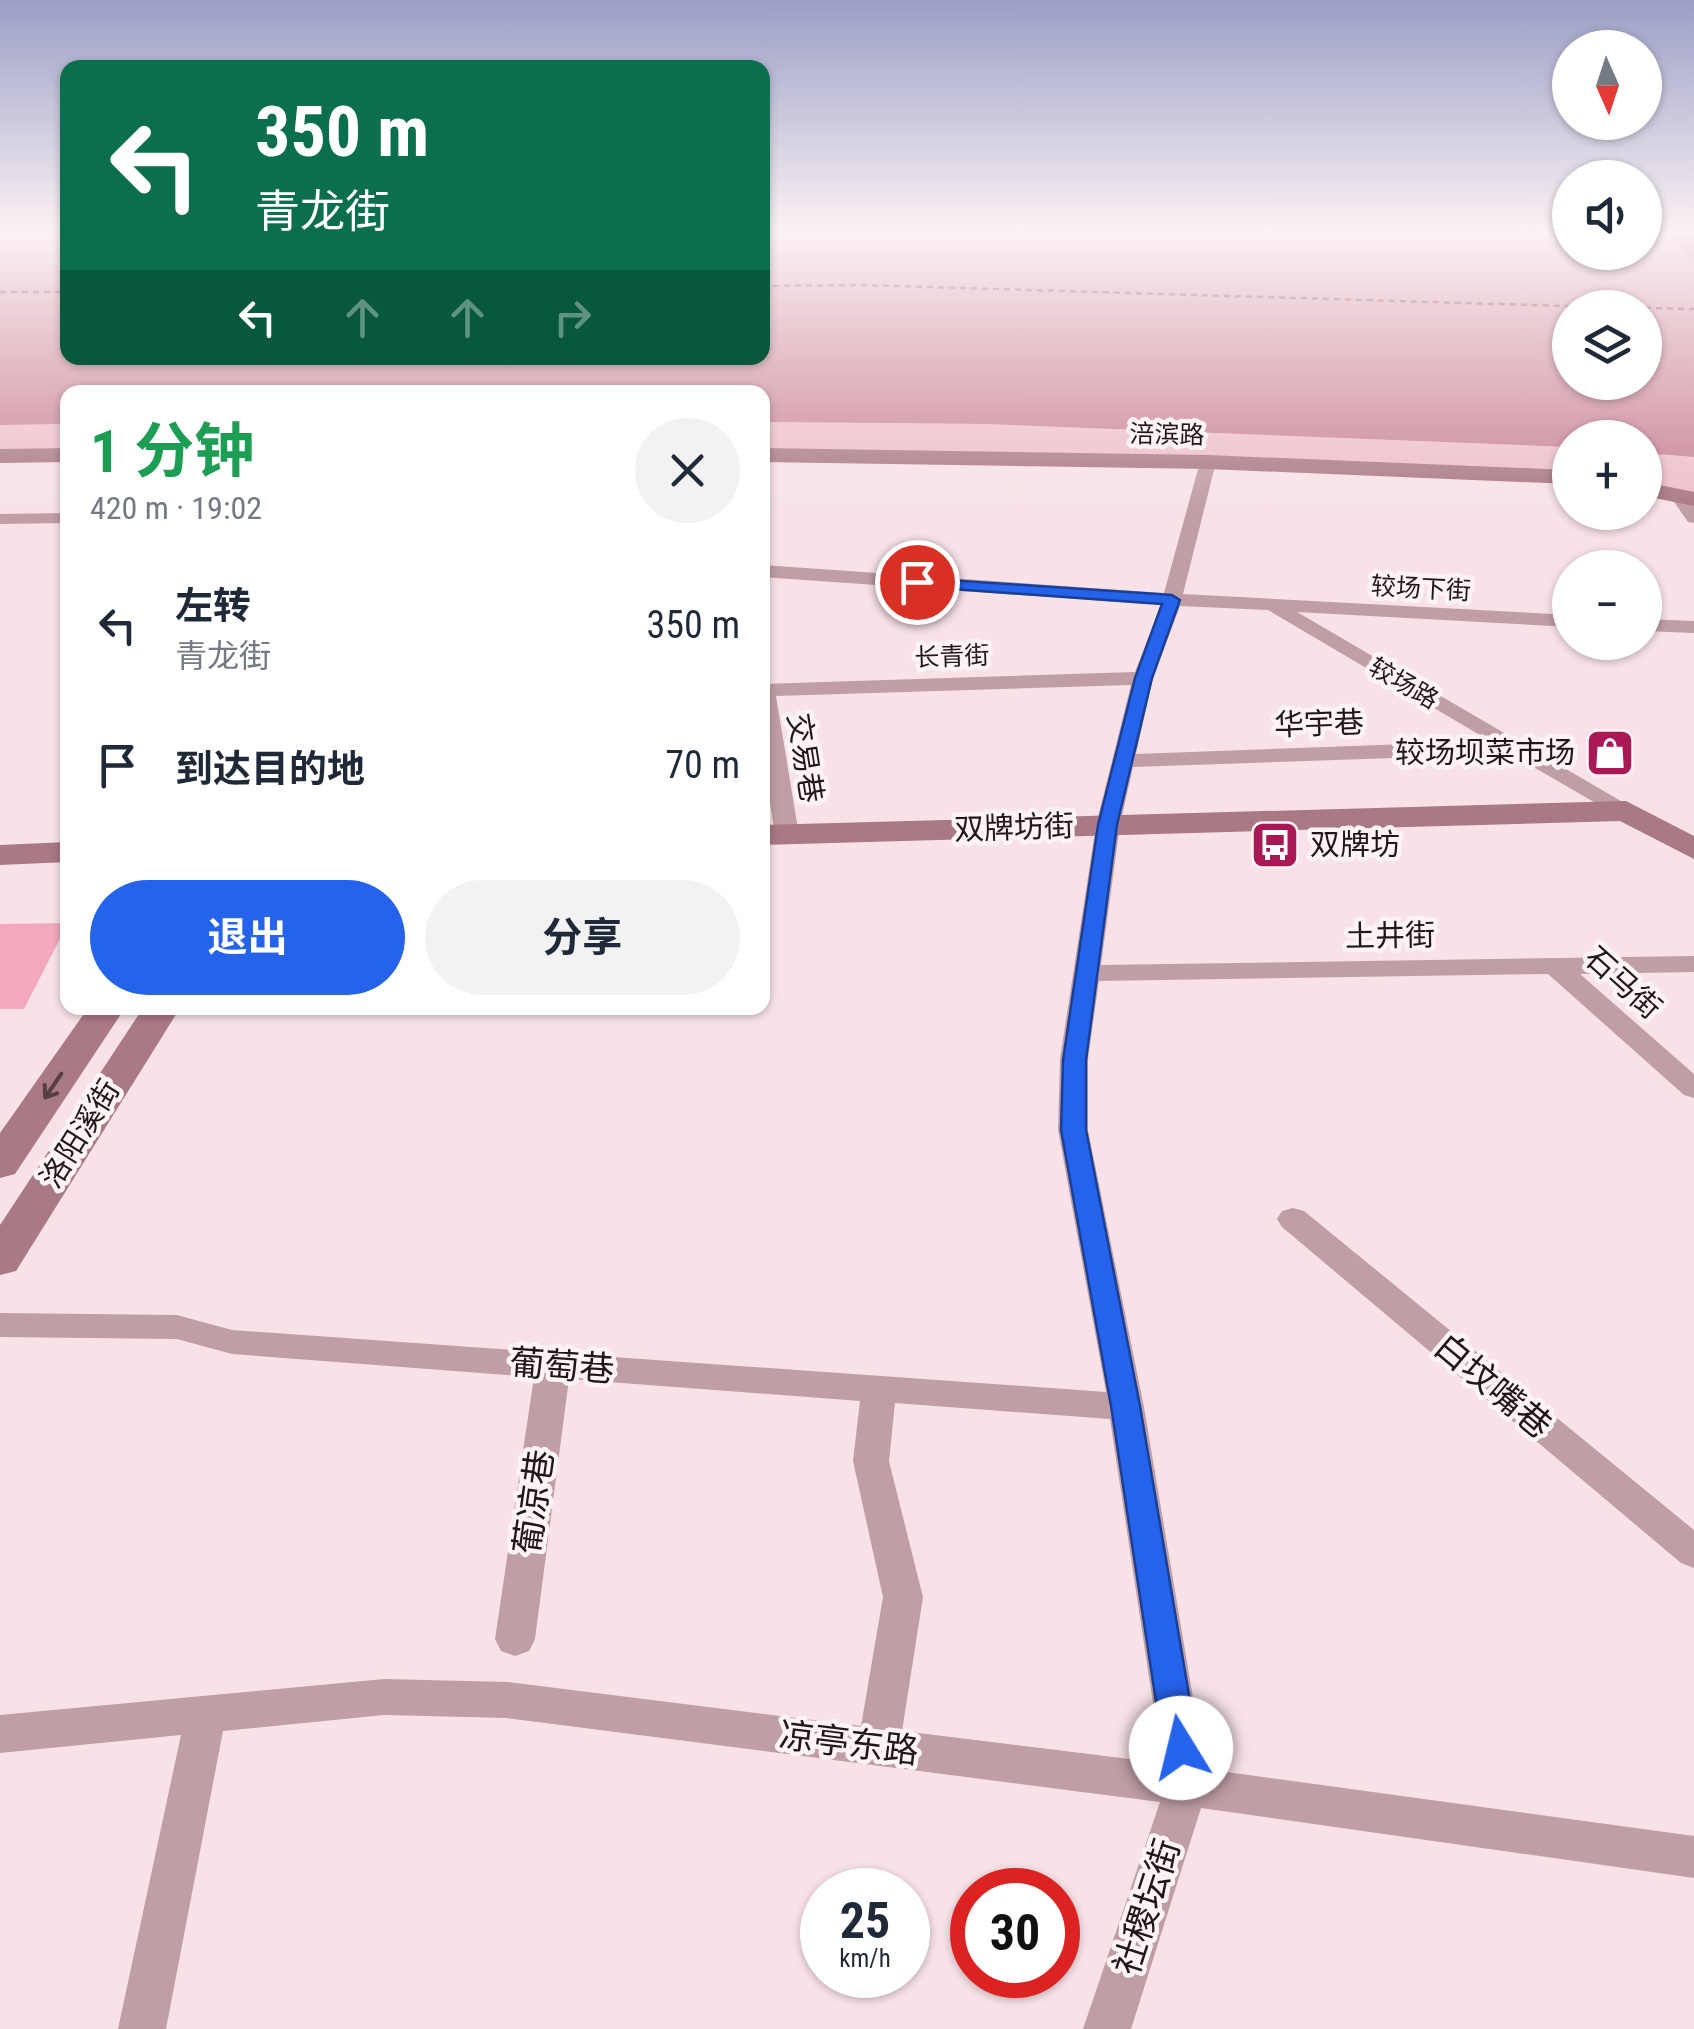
<!DOCTYPE html>
<html lang="zh">
<meta charset="utf-8">
<style>
body{margin:0;font-family:"Roboto Condensed","Noto Sans SC",sans-serif;background:#f2f2f3;color:#1f2937;height:100vh;display:flex;flex-direction:column;font-size:38px;white-space:nowrap}
*{box-sizing:border-box;margin:0}
p{font-size:32px;color:#747a83}
.icon{flex:none;width:55px;height:55px;fill:none;stroke:currentColor;stroke-width:2;stroke-linecap:round;stroke-linejoin:round}
.map{position:relative;flex:1;overflow:hidden}
.side{position:absolute;left:60px;top:385px;width:710px;height:630px;display:flex;flex-direction:column;background:#fff;border-radius:20px;box-shadow:0 2px 8px #0004}
.side>*{flex:none}
.hud{position:absolute;left:60px;top:60px;width:710px;height:305px;border-radius:20px;box-shadow:0 2px 8px #0004;background:#0b6e4f;color:#fff;overflow:hidden}
.needle{width:65px;rotate:177deg}
.fabs{position:absolute;left:1552px;top:30px;display:grid;gap:20px}
.fabs a{display:grid;place-items:center;width:110px;height:110px;border-radius:50%;background:#fff;box-shadow:0 2px 8px #0004;font-size:50px}
.speed{position:absolute;left:800px;top:1868px;display:flex;gap:20px;font-size:50px;font-weight:700;text-align:center}
.speed>*{display:grid;place-content:center;width:130px;height:130px;border-radius:50%;background:#fff;box-shadow:0 2px 8px #0004;line-height:1}
.speed small{font-size:25px;font-weight:400}
.speed .limit{border:15px solid #d22;background:#fff;color:#111}
.pin{position:absolute;display:grid;place-items:center;width:85px;height:85px;color:#fff;margin:-42px;border:5px solid #fff;border-radius:50%;box-shadow:0 2px 10px #0007}
.me{position:absolute;width:110px;margin:-55px;rotate:351deg;stroke-linejoin:round;filter:drop-shadow(0 0 8px #0008)}
.turn{display:flex;align-items:center;gap:35px;height:210px;padding:0 30px;font-size:45px}
.turn .icon{width:130px;height:130px;stroke-width:2.5}
.turn b{display:block;font-size:70px;line-height:85px}
.lanes{display:flex;align-items:center;height:95px;padding:0 30px;background:#0003;justify-content:center;gap:50px;direction:ltr}
.lanes .off{opacity:.35}
.round{display:grid;place-items:center;flex:none;width:105px;height:105px;border-radius:52px;background:#f2f2f3}
.summary{display:flex;align-items:center;justify-content:space-between;height:170px;padding:0 30px}
h1{font-size:60px;font-weight:700;line-height:75px;color:#1e9e55}
.action{display:flex;gap:20px;margin-top:auto;padding:20px 30px}
.action a{flex:1;height:115px;border-radius:60px;background:#2563eb;color:#fff;font-size:40px;font-weight:700;line-height:115px;text-align:center}
.action a+a{background:#f2f2f3;color:#1f2937}
ul{padding:0;list-style:none}
li{display:flex;align-items:center;gap:30px;height:140px;padding:0 30px}
li div{flex:1}
li b{display:block;font-size:38px}
li em{font-style:normal}
.map>svg:first-child{display:block}
</style>
<div class="map">
<svg width="1694" height="2029" viewBox="0 0 1694 2029">
<rect width="100%" height="100%" fill="#f8e2e7"/>
<g fill="#eebfca">
<polygon points="763,422 987,424 1570,447 1570,477 763,455"/>
<polygon points="67,424 67,455 0,456 0,425"/>
<polygon points="1645,453 1694,457 1694,518 1679,496 1645,489"/>
</g>
<path fill="#c78092" fill-rule="evenodd" d="M0 231H67L68 358H762L763 231H1570V252H1645V231H1694V457L1645 453V438H1570V447L987 424 763 422 762 392H68L67 424 0 425ZM1570 308H1645V382H1570Z"/>
<g fill="none" stroke-linecap="round" stroke-linejoin="round">
<g stroke="#671132" stroke-width="2.5" stroke-dasharray="6 5" stroke-linecap="butt">
<polyline points="762,286 863,285 1631,308"/>
<polyline points="0,292 68,292"/>
<polyline points="1645,308 1694,309"/>
</g>
</g>
<polygon fill="#f3a9bb" points="68,923 24,1009 0,1009 0,924"/>
<g fill="none" stroke-linecap="round" stroke-linejoin="round">
<g fill="#bf9ea5" fill-rule="evenodd">
<path d="M1208 457 1216 462 1183 594 1570 615V627L1297 612 1638 811 1634 816H1618L1511 754 1133 767 1120 825 1101 965 1694 956V972L1580 974 1694 1074V1098L1684 1095 1548 974 1099 981 1088 1059V1130L1144 1407 1205 1769 1694 1836V1878L1201 1808 1131 2029H1083L1160 1802 507 1718 384 1715 223 1731 166 2029H118L181 1735 0 1753V1715L384 1679 507 1682 861 1726 883 1597 853 1461 860 1401 569 1379 535 1639 529 1651 515 1656 501 1651 495 1639 534 1377 232 1354 177 1339 0 1337V1313L177 1315 232 1330 1106 1392 1058 1130 1060 1059 1096 825 1131 685 776 696 799 835 787 842 775 835 762 751V684L1135 672 1161 605 762 577V565L1164 593 1200 462ZM1180 606 1268 610 1490 741 1136 754 1153 678ZM895 1403 1110 1419 1162 1763 902 1731 923 1597 889 1461Z"/>
<polygon points="1679,491 1685,492 1694,505 1694,523 1688,522 1670,496"/>
<polygon points="68,513 68,523 0,524 0,514"/>
<polygon points="1645,619 1694,621 1694,633 1645,631"/>
<polygon points="1293,1208 1304,1211 1694,1530 1694,1568 1681,1563 1282,1227 1277,1219 1282,1211"/>
</g>
<g fill="#a97984" fill-rule="evenodd">
<polygon points="68,448 68,462 0,463 0,449"/>
<polygon points="762,448 1208,455 1570,470 1570,484 1208,469 762,462"/>
<polygon points="1645,482 1694,492 1694,506 1645,496"/>
<polygon points="1626,801 1694,836 1694,859 1620,821 762,845 762,825"/>
<polygon points="68,842 68,862 0,865 0,845"/>
<polygon points="88,1008 125,1008 15,1174 0,1178 0,1133"/>
<polygon points="143,1008 180,1008 16,1271 0,1275 0,1225"/>
</g>
<polygon fill="#884759" fill-rule="evenodd" points="1665,231 1688,231 1694,238 1694,258 1686,256"/>
</g>
<defs><path id="oneway-shaft" d="M-6 0H5M1.5-3L5.5 0L1.5 3" fill="none" stroke-width="1.6" stroke-linecap="round" stroke-linejoin="round" transform="scale(2.5)"/></defs>
<use stroke="#563f44" href="#oneway-shaft" transform="translate(53 1086) rotate(124)"/>
<linearGradient id="sky" x2="0" y2="1"><stop stop-color="#9b9fc6"/><stop offset="0.45" stop-color="#fcf2f4"/><stop offset="1" stop-color="#fcf2f4" stop-opacity="0"/></linearGradient>
<rect width="1694" height="515" fill="url(#sky)"/>
<polygon fill="#2563eb" stroke="#184099" stroke-width="2.5" points="917,578 1172,595 1180,600 1152,678 1117,825 1086,1060 1086,1130 1140,1406 1198,1748 1193,1759 1181,1763 1168,1759 1163,1748 1111,1406 1061,1130 1063,1060 1098,825 1135,678 1162,604 911,586 909,582"/>
<defs>
<g id="shop-square" transform="scale(2.5)"><rect x="-9" y="-9" width="18" height="18" rx="4" fill="#a81854" stroke="#fcf3f5"/><path d="M-5-2.5h2.3a2.7 3.5 0 0 1 5.4 0H5L5.5 6h-11ZM-1.5-2.5h3a1.5 2.3 0 0 0-3 0Z" fill="#fff"/></g>
<g id="bus-square" transform="scale(2.5)"><rect x="-9" y="-9" width="18" height="18" rx="4" fill="#a81854" stroke="#fcf3f5"/><path d="M-5-6H5V4H4V6H2V4H-2V6H-4V4H-5ZM-3.5-4V0h7V-4ZM-3.5 1.2v1.5H-2V1.2ZM2 1.2v1.5H3.5V1.2Z" fill="#fff"/></g>
</defs>
<g fill-rule="evenodd">
<use href="#shop-square" x="1610" y="753"/>
<use href="#bus-square" x="1275" y="845"/>
</g>
<g text-anchor="middle" stroke-width="9" stroke-linejoin="round" paint-order="stroke">
<g font-size="25" fill="#1f1819" stroke="#fcf3f5">
<text transform="translate(1167 434) rotate(1)" y="9">涪滨路</text>
<text transform="translate(1421 588) rotate(3)" y="9">较场下街</text>
<text transform="translate(952 656) rotate(-2)" y="9">长青街</text>
<text transform="translate(1404 683) rotate(30)" y="9">较场路</text>
</g>
<g font-size="30" fill="#1f1819" stroke="#fcf3f5">
<text transform="translate(1319 724) rotate(-2)" y="10">华宇巷</text>
<text transform="translate(805 758) rotate(81)" y="10">交易巷</text>
<text transform="translate(1014 828) rotate(-2)" y="10">双牌坊街</text>
<text transform="translate(1390 936) rotate(-1)" y="10">土井街</text>
<text transform="translate(1623 983) rotate(42)" y="10">石马街</text>
<text transform="translate(80 1134) rotate(-58)" y="10">洛阳溪街</text>
</g>
<g font-size="30" fill="#1f1819" stroke="#fcf3f5" text-anchor="end">
<text x="1575" y="763">较场坝菜市场</text>
<text x="1310" y="855" text-anchor="start">双牌坊</text>
</g>
<g font-size="35" fill="#1f1819" stroke="#fcf3f5">
<text transform="translate(562 1366) rotate(4)" y="12">葡萄巷</text>
<text transform="translate(1493 1386) rotate(40)" y="12">白坟嘴巷</text>
<text transform="translate(534 1502) rotate(-82)" y="12">葡凉巷</text>
<text transform="translate(849 1743) rotate(7)" y="12">凉亭东路</text>
<text transform="translate(1147 1907) rotate(-72)" y="12">社稷坛街</text>
</g>
</g>
</svg>
<div class="fabs">
<a><svg class="needle" viewBox="-14 -14 28 28"><path d="M0-13l5 13h-10z" fill="#e53935"/><path d="M0 13l5-13h-10z" fill="#747a83"/></svg></a>
<a><svg class="icon" aria-label="sound" viewBox="0 0 24 24"><path d="M4 9h4l5-4v14l-5-4H4zM17 9q2 3 0 6"/></svg></a>
<a><svg class="icon" aria-label="layers" viewBox="0 0 24 24"><path d="M12 4l9 5-9 5-9-5zM3 14l9 5 9-5"/></svg></a>
<a>+</a>
<a>−</a>
</div>
<div class="speed"><div>25<small>km/h</small></div><div class="limit">30</div></div>
<div class="pin" style="left:917px;top:582px;background:#d93025"><svg class="icon" aria-label="arrive" viewBox="0 0 24 24"><path d="M6 21V4h12l-3 4 3 4H6"/></svg></div>
<svg class="me" style="left:1181px;top:1748px" viewBox="-20 -20 40 40"><circle r="19" fill="#fff"/><path d="M0-13L10 11 0 6-10 11z" fill="#2563eb"/></svg>
<div class="hud">
<div class="turn"><svg class="icon" aria-label="left" viewBox="0 0 24 24"><path d="M17 20v-9H6M10 6l-5 5 5 5"/></svg><div><b>350 m</b>青龙街</div></div>
<div class="lanes"><svg class="icon" aria-label="left" viewBox="0 0 24 24"><path d="M17 20v-9H6M10 6l-5 5 5 5"/></svg><svg class="icon off" aria-label="ahead" viewBox="0 0 24 24"><path d="M12 20V5M6 11l6-6 6 6"/></svg><svg class="icon off" aria-label="ahead" viewBox="0 0 24 24"><path d="M12 20V5M6 11l6-6 6 6"/></svg><svg class="icon off" aria-label="right" viewBox="0 0 24 24"><path d="M7 20v-9h11M14 6l5 5-5 5"/></svg></div>
</div>
<section class="side">
<div class="summary"><div><h1>1 分钟</h1><p>420 m · 19:02</p></div><a class="round"><svg class="icon" aria-label="close" viewBox="0 0 24 24"><path d="M6 6l12 12M18 6L6 18"/></svg></a></div>
<ul>
<li><svg class="icon" aria-label="left" viewBox="0 0 24 24"><path d="M17 20v-9H6M10 6l-5 5 5 5"/></svg><div><b>左转</b><p>青龙街</p></div><em>350 m</em></li>
<li><svg class="icon" aria-label="arrive" viewBox="0 0 24 24"><path d="M6 21V4h12l-3 4 3 4H6"/></svg><div><b>到达目的地</b></div><em>70 m</em></li>
</ul>
<div class="action"><a>退出</a><a>分享</a></div>
</section>
</div>
